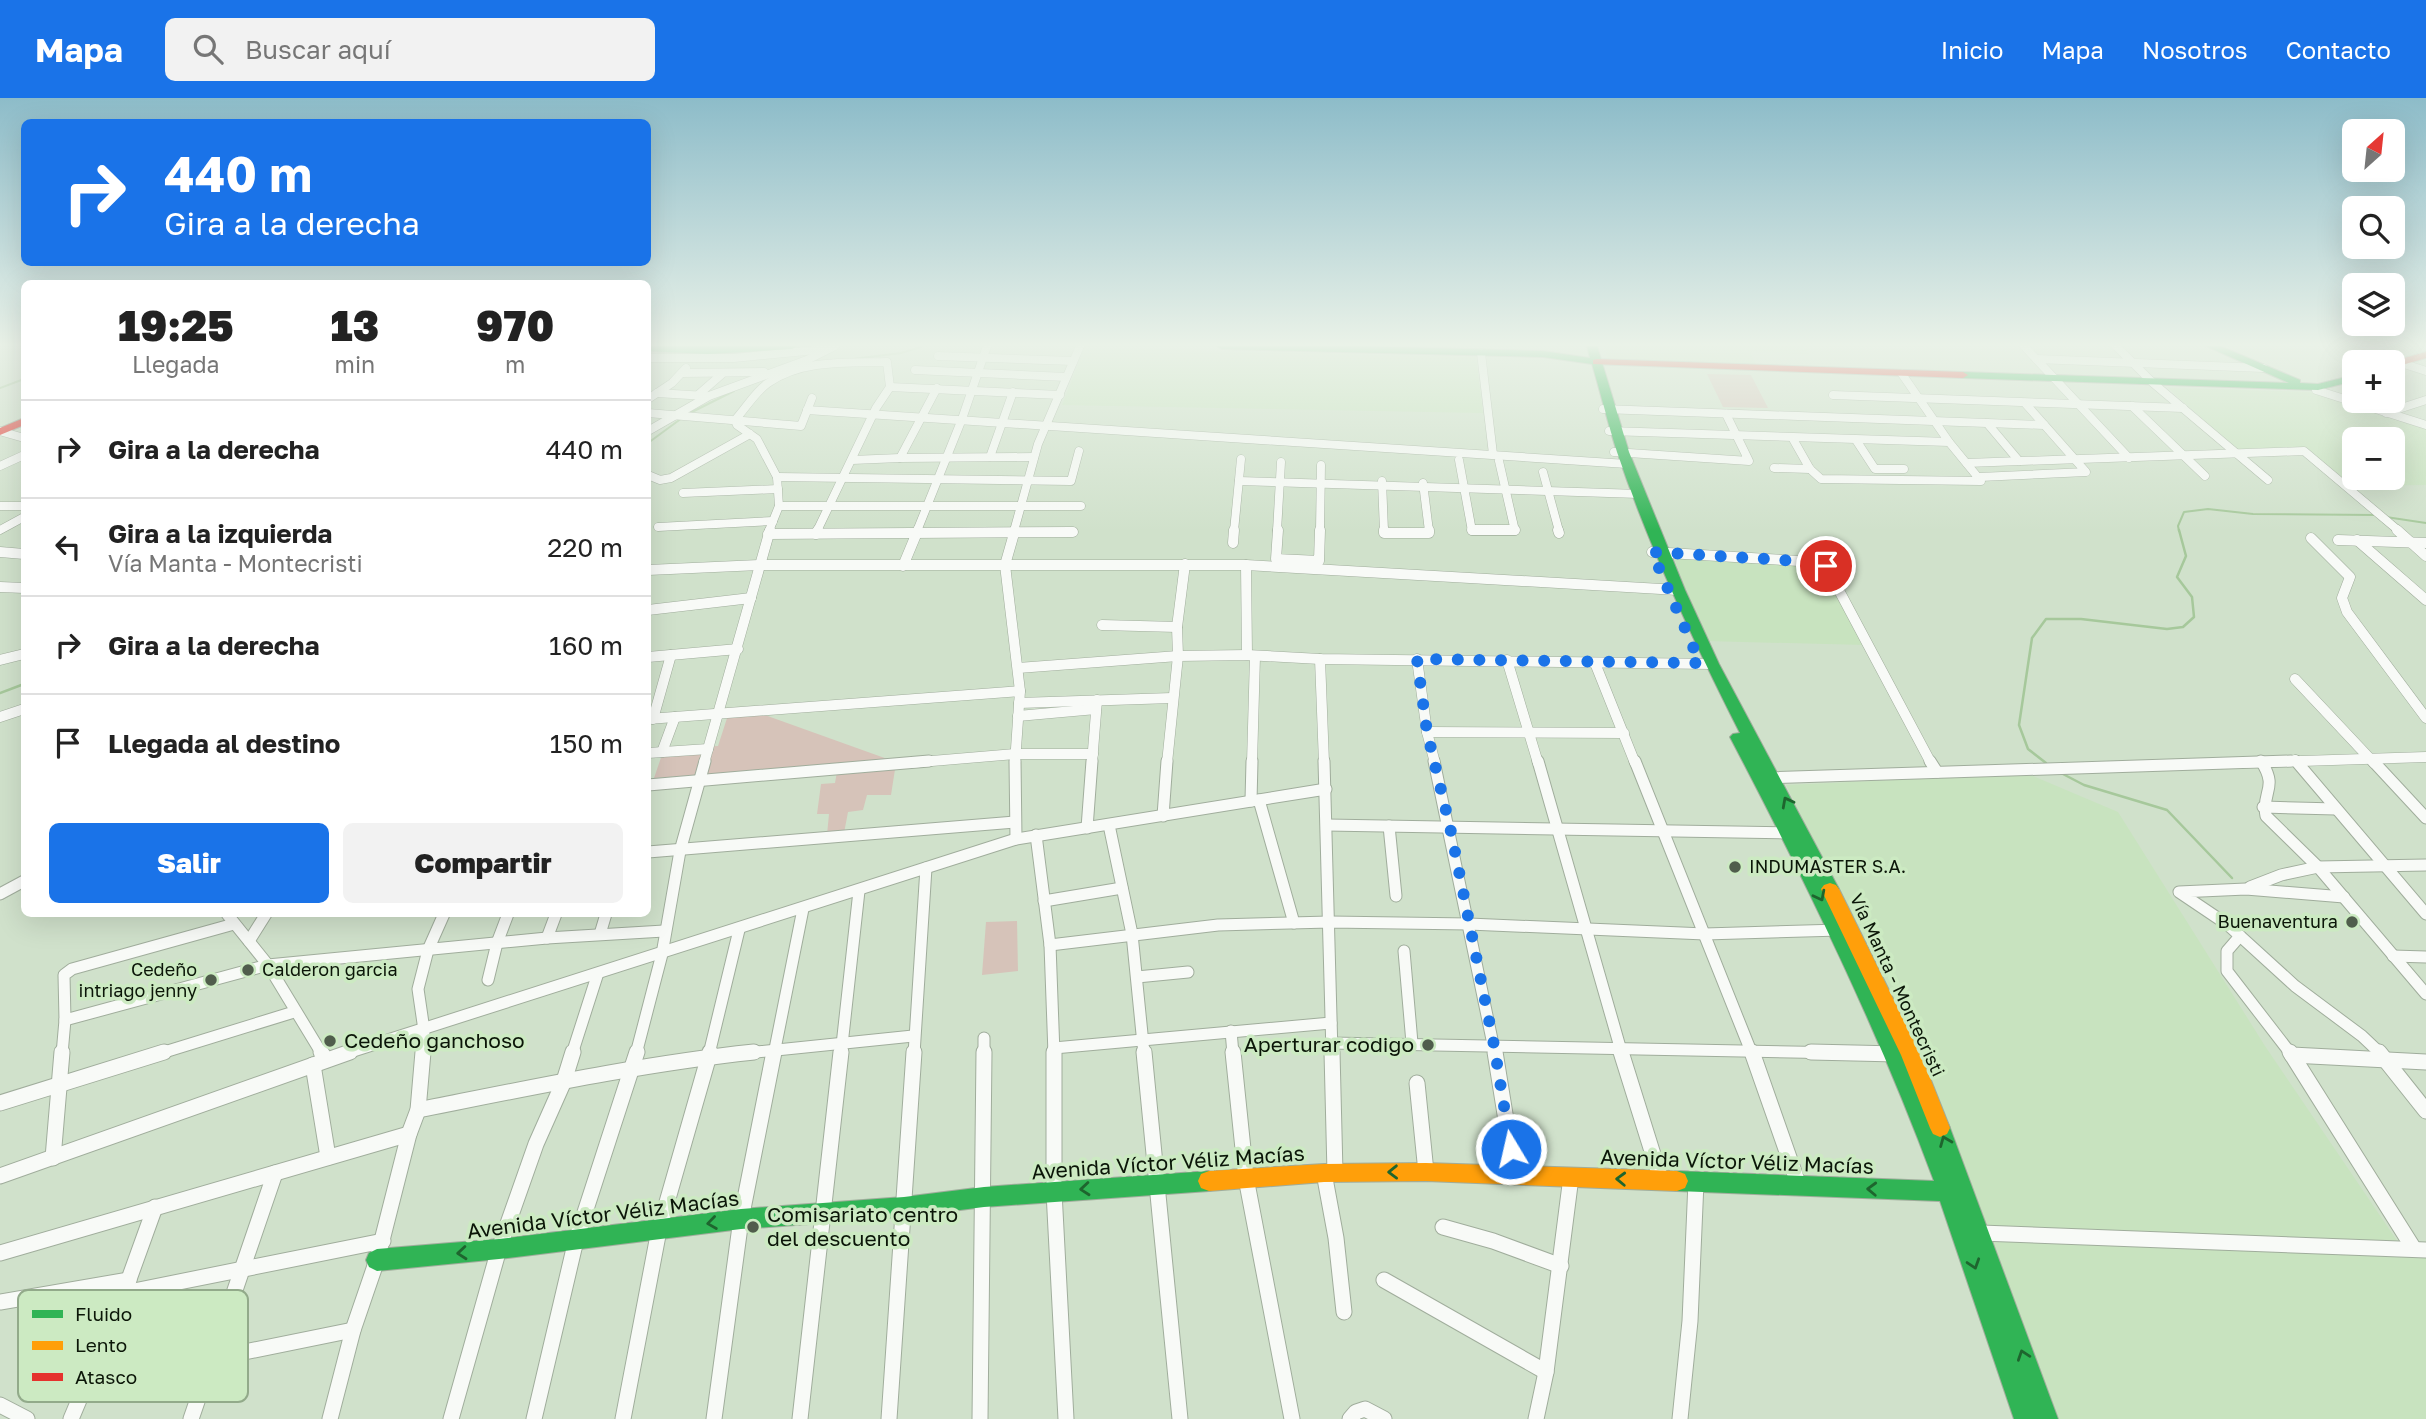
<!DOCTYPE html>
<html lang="es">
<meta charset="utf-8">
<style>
body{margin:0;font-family:"Golos Text",sans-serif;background:#f2f2f2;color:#222;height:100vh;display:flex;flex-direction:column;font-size:26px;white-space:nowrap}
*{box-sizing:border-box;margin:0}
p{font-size:23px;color:#767676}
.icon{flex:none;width:38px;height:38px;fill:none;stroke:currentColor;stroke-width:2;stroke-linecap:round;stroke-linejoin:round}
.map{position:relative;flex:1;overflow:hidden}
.details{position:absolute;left:21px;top:182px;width:630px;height:637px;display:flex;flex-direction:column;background:#fff;border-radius:10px;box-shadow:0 7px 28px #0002}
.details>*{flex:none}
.top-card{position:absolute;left:21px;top:21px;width:630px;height:147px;border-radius:10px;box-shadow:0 7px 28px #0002;background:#1a73e8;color:#fff;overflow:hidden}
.needle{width:46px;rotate:27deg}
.fabs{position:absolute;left:2342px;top:21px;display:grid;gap:14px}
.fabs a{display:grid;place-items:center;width:63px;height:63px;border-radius:10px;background:#fff;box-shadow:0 7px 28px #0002;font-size:35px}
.pin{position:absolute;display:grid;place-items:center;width:60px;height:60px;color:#fff;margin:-30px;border:4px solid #fff;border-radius:50%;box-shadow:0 2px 7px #0007}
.me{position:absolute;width:77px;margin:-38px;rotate:351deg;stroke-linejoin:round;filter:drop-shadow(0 0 5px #0008)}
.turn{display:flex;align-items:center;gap:24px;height:147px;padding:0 28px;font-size:32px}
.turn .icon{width:91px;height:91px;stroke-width:2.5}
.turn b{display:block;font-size:49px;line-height:60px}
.eta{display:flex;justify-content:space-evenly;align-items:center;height:119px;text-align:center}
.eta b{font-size:42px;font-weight:800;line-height:49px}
.cta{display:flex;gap:14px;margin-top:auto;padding:14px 28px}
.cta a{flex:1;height:80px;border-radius:10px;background:#1a73e8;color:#fff;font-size:28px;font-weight:800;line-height:80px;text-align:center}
.cta a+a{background:#f2f2f2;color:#222}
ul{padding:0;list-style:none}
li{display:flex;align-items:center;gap:21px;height:98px;padding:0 28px;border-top:2px solid #e0e0e0}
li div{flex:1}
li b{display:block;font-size:26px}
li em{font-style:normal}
header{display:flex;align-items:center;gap:42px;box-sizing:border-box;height:98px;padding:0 35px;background:#1a73e8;color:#fff}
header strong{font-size:33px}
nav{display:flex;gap:38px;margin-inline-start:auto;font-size:24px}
.search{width:490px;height:63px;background:#f2f2f2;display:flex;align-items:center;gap:18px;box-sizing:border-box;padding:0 24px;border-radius:10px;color:#767676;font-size:26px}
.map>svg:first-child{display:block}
</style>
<header>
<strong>Mapa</strong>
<div class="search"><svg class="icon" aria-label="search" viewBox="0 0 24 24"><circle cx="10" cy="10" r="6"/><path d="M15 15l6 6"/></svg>Buscar aquí</div>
<nav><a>Inicio</a><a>Mapa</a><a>Nosotros</a><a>Contacto</a></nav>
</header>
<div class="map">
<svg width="2426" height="1321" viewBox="0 0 2426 1321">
<rect width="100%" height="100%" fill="#d0e1cb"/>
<g fill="#c8e3bf" fill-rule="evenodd">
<polygon points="1604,248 1804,248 1809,256 1750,254 1758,270 1608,262"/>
<polygon points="1084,250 1476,259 1483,315 1062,307"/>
<path d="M2168 290 2316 294 2426 330V387L2353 388 2305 351 2239 354ZM2354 341H2392V380H2354Z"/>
<polygon points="1672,455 1823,464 1865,547 1705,543"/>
<polygon points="2004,677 2033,678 2118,714 2265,948 2406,1156 2426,1157 2426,1321 2056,1321 1908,938 1786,687"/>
</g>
<g fill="#d6c3b9">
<polygon points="1707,276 1751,277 1768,310 1723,309"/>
<polygon points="754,613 893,663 654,680 664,651 718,648 729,614"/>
<polygon points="896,665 891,697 867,697 863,712 848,714 844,735 827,737 829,716 817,716 821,686 835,685 838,668"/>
<polygon points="1017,823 1018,873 982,877 986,824"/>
</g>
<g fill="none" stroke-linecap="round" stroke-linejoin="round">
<g stroke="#a6c89b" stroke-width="2">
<polyline points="853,261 901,255 921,249"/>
<polyline points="0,290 24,281"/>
<polyline points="690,315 734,293"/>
<polyline points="648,345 682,320"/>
<polyline points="2386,419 2426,425"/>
<polyline points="2179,433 2178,428 2184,414 2208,411 2253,416 2376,417"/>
</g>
<g stroke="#a6c89b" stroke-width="2.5">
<polyline points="0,595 24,586"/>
<polyline points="2046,665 2028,651 2019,627 2032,540 2046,521 2081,521 2167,531 2183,529 2194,519 2192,499 2177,479 2186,458 2179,432"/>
<polyline points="2061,675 2084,687 2167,712 2232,780"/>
</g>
<g stroke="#a0ad9c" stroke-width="9">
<g id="street-far3">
<polyline points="2024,248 2129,360"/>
<polyline points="2116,248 2153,285 2268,382"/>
<polyline points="1481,255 1493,356"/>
<polyline points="938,258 1073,263"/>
<polyline points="648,260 734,260 826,251"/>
<polyline points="2036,261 2263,270"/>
<polyline points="2401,265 2426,273"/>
<polyline points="915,272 1066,279"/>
<polyline points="682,275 764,274"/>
<polyline points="890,289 1060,297"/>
<polyline points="937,290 900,360 1034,359"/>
<polyline points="2316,292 2426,327"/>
<polyline points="657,295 706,298"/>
<polyline points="698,297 722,276"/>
<polyline points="1833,297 2183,310"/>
<polyline points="648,301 672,285 686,270"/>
<polyline points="2132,308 2205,378"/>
<polyline points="1603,311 2044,327"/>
<polyline points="807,312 1627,366"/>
<polyline points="648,315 801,328 812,300"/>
<polyline points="2386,315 2426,302"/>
<path d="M735 322C746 310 755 294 768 285 802 261 848 265 887 264L890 289 876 310 817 433"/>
<polyline points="735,322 737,327 757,341 777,379 779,408 769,433"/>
<polyline points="1987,325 2019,363"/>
<polyline points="0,333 24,340"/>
<polyline points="648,333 709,298 807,262 835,248"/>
<polyline points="1609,333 1949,344 1902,276"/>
<polyline points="1793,341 1810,371 1821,381 1981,383 1949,344"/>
<polyline points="1856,342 1875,371 1904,371"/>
<polyline points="1614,354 1749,363 1726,316"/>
<polyline points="990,359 1013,294"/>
<polyline points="852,362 900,360"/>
<polyline points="1459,362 1472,433 1515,433 1499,363"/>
<polyline points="1967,365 2304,353 2399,433"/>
<polyline points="0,368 24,357"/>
<polyline points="1774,370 1810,371"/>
<polyline points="1543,374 1559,433"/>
<polyline points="648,377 660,382 671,380 750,336"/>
<polyline points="777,379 1071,383 1079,353"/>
<polyline points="1980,379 2086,374 2025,305"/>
<polyline points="1239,383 1639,396"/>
<polyline points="1382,383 1384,433"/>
<polyline points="1423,385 1429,433"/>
<polyline points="683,395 778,391"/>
<polyline points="0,408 24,408"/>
<polyline points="779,408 1081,408"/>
<polyline points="658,429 773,423"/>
<polyline points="0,432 24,419"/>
<polyline points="917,433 962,321 987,248"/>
<polyline points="1014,433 1038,346 1080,248"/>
<polyline points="1234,433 1241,361"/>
<polyline points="1277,433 1281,364"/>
<polyline points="1320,433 1321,367"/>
</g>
</g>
<g stroke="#a0ad9c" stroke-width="11">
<g id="street-far2">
<polyline points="1015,432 1005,467 1020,593 1015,665"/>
<polyline points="1278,432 1276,461 1319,463 1320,432"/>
<polyline points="1384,432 1384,435 1429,435 1429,432"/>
<polyline points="1472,432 1515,432"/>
<polyline points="1558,432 1559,435"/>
<polyline points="2397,432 2426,458"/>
<polyline points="768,436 1073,434"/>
<polyline points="816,436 818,432"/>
<polyline points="2311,440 2350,479 2342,500 2347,514 2426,620"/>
<polyline points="2338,442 2426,445"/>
<polyline points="2357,442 2426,502"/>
<polyline points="1233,445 1234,432"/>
<polyline points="0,454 24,456"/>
<polyline points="1652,454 1816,464 1826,468 1931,665"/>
<polyline points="1246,467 1247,557"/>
<polyline points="903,468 918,432"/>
<polyline points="648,472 759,467 1246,467 1678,492"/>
<polyline points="0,489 24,490"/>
<polyline points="648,512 751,500"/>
<polyline points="1102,527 1177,529"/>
<polyline points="648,559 738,551"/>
<polyline points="1320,561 1324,665"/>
<polyline points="1417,561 1427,634 1435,665"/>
<polyline points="0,562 24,556"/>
<polyline points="1507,562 1538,665"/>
<polyline points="1595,565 1635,665"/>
<polyline points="1018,570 1178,558 1247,557 1320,561 1712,566"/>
<polyline points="2295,581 2374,665"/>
<polyline points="1019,605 1172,600"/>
<polyline points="1018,618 1096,611"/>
<polyline points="0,619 24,611"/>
<polyline points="648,621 1020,593"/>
<polyline points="653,621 671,557"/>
<polyline points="1427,634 1624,635"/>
<polyline points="662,654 675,619"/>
<polyline points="648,655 708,651"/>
<polyline points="2295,662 2298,665"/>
<polyline points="704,665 770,432"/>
<polyline points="908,665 1015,656 1093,656"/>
<polyline points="1092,665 1097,602"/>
<polyline points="1167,665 1178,558 1177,529 1185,466"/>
<polyline points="1252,665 1255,558"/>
<polyline points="2236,665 2426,659"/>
</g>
</g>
<g stroke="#a0ad9c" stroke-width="13">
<g id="street-far1">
<polyline points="1015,663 1016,741"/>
<polyline points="1324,663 1332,956"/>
<polyline points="1434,663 1495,956"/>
<polyline points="1538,663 1622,956"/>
<polyline points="1635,663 1752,956"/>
<polyline points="1930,663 1937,674"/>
<path d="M2261 663C2279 691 2261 693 2266 718L2318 769 2426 896"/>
<polyline points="2296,663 2426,816"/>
<polyline points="2373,663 2426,720"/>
<polyline points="1766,680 2291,663"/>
<polyline points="648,687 929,663"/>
<polyline points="1259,702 1294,825"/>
<polyline points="1251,703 1252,663"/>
<polyline points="2263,709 2336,711"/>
<polyline points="1163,718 1167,663"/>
<polyline points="1109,727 1132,836 1144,956"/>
<polyline points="1327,727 1790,735"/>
<polyline points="1389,728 1396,798"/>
<polyline points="1087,730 1092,663"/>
<polyline points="1036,737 1050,847 1054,956"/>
<polyline points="648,754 1015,724"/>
<polyline points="2250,789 2281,777 2318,769 2426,767"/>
<polyline points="0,796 24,783"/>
<polyline points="2344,799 2246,791 2179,794 2228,827 2295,888 2362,938 2381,956"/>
<polyline points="1044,803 1122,790"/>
<polyline points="227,816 268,867 322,956"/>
<polyline points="600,836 606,816"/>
<polyline points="2240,838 2227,853 2227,873 2291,956"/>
<polyline points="547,840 556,816"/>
<polyline points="249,843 266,816"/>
<polyline points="1050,847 1218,827 1330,824 1469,826 1705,836 1840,832"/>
<polyline points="1404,853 1412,945"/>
<polyline points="2393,858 2426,859"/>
<polyline points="1137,879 1188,874"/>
<polyline points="488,882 497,845 508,816"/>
<polyline points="65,922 268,867 547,840 664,833"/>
<polyline points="1231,933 1233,956"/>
<polyline points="984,940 984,956"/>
<polyline points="1331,945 1897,956"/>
<polyline points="1054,950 1331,925"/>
<polyline points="62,956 65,922 64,877 72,871 234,826"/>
<polyline points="158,956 294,914"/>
<polyline points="344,956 1016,741 1326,691"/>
<polyline points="423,956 424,932 418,891 428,852 444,816"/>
<polyline points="572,956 597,878"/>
<polyline points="636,956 662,856 680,753 705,663"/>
<polyline points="709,956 739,832"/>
<polyline points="737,956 913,938"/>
<polyline points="774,956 803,811"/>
<polyline points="841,956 859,793"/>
<polyline points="914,956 926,770"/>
</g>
</g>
<g stroke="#a0ad9c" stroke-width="17">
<g id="street">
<polyline points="321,954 326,962"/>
<polyline points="1054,954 1054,1094 1066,1321"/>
<polyline points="1144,954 1180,1321"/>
<polyline points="1233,954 1246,1080 1292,1321"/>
<polyline points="1332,954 1335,1075"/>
<polyline points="1495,954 1515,1078"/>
<polyline points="1621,954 1661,1082"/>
<polyline points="1752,954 1799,1088"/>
<polyline points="1811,954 1897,956"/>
<polyline points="2290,954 2292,957 2426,964"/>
<polyline points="2379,954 2426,1013"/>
<polyline points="2292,957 2414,1151"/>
<polyline points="313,967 328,1059"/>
<polyline points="1417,985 1426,1074"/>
<polyline points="0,1005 164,954"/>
<path d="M418 1012C529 990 641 966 754 954"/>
<polyline points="53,1060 62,954"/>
<polyline points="1324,1075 1336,1140 1344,1214"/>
<polyline points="0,1078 350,954"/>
<polyline points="1443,1129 1493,1143 1561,1168"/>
<polyline points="1981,1135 2426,1152"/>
<polyline points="0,1155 409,1036"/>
<polyline points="1384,1182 1546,1274"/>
<polyline points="124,1195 383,1143"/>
<polyline points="0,1204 129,1182"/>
<polyline points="210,1261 353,1232"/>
<polyline points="0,1307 27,1321"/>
<polyline points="71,1321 124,1195 155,1109"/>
<polyline points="191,1321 275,1075"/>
<polyline points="330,1321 353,1232 377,1162 409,1036 418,1012 423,954"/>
<polyline points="451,1321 499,1151 536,1046 564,983 573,954"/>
<polyline points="534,1321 576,1142 637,954"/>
<polyline points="623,1321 659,1132 710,954"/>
<polyline points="714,1321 741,1121 774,954"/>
<polyline points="800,1321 841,954"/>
<polyline points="889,1321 914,954"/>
<polyline points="980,1321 984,954"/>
<polyline points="1350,1321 1356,1314 1365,1311 1384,1321"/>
<polyline points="1536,1321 1546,1274 1571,1079"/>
<polyline points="1680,1321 1690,1223 1696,1084"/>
</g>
</g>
<g stroke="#a0ad9c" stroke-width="2">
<g id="fast">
<polygon points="648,248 797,248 792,251 708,256 648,253"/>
<path d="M1217 248H1357L1543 253 1590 260 1587 248H1597L1629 354 1685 492 1719 566 1839 791 1836 795 1829 797 1887 916 1932 1024 1940 1021 1947 1024 1950 1030 2058 1321H2014L1940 1103 1677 1093 1669 1090 1666 1083 1669 1076 1677 1073 1934 1083C1877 929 1806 784 1730 639L1733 636 1740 635C1694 544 1650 451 1617 354 1608 326 1601 296 1592 266L1543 259 1222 251Z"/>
<polygon points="2206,248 2220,248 2300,282 2300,285 2318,286 2354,277 2354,283 2318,292 1963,280 1958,277 1963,274 2289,285"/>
<polygon points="1209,1073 1217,1076 1220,1083 1217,1090 1209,1093 984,1109 904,1119 741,1131 499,1161 377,1173 369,1169 366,1162 369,1155 377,1151 499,1141 741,1111 904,1099 984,1089"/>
</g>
</g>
<g stroke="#a0ad9c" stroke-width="2">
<g id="slow">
<polygon points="1830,785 1836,787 1839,791 1921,957 1950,1030 1947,1036 1940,1039 1933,1036 1930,1030 1901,957 1821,791 1824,787"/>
<polygon points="1426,1065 1677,1073 1685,1076 1688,1083 1685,1090 1677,1093 1426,1083 1324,1084 1209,1093 1201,1090 1198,1083 1201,1076 1209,1073 1324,1066"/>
</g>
</g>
<g stroke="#a0ad9c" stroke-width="2">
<g id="jam">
<polygon points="2426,254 2426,260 2392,270 2390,264"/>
<polygon points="1597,261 1963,274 1968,277 1963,280 1593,266 1593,262"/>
<polygon points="24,320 24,327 0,337 0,330"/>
</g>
</g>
<use href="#street-far3" stroke="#f8faf7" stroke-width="8"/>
<use href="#street-far2" stroke="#f8faf7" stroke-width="10"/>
<use href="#street-far1" stroke="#f8faf7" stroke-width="11"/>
<use href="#street" stroke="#f8faf7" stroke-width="15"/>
<use href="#fast" fill="#30b455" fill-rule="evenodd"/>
<use href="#slow" fill="#ff9f0a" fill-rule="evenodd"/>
<use href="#jam" fill="#e5322d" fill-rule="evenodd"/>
</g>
<defs><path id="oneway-chevron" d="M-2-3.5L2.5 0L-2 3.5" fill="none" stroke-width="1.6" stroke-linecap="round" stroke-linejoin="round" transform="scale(1.75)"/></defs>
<g stroke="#1e652e">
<use href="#oneway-chevron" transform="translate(1787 704) rotate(-118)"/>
<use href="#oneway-chevron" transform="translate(1820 798) rotate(63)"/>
<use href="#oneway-chevron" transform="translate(1945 1043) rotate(-112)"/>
<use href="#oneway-chevron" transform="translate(1393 1074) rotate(179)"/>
<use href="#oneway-chevron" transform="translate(1621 1081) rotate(-178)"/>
<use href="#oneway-chevron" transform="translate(1085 1091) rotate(175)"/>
<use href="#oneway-chevron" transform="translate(1872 1091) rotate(-178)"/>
<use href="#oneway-chevron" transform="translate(712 1125) rotate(172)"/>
<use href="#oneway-chevron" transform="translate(462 1155) rotate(175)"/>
<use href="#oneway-chevron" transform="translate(1974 1166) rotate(72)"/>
<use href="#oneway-chevron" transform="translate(2023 1257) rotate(-109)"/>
</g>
<linearGradient id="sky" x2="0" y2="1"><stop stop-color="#8dbcc9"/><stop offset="0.57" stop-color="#eaf2e8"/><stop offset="1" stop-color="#eaf2e8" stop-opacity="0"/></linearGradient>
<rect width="2426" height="433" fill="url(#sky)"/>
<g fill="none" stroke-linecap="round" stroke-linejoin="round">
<polyline stroke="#1a73e8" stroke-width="12" stroke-dasharray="0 21.6" points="1511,1051 1494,947 1450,729 1427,634 1417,561 1700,565 1652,454 1816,464 1826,468"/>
</g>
<g fill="#505d4c" stroke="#cceac2" stroke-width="2.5">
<circle cx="1735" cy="769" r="7"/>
<circle cx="2352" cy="824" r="7"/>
<circle cx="248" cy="872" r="7"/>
<circle cx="211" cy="882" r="7"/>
<circle cx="330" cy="943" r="7"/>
<circle cx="1428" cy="947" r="7"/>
<circle cx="753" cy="1129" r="7"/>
</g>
<g text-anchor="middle" stroke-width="7" stroke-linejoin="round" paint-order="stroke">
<g font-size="18" fill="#0b1608" stroke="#cceac2" text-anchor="start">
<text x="1749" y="775">INDUMASTER S.A.</text>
<text x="2338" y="830" text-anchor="end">Buenaventura</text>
<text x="197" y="878" text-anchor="end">Cedeño<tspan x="197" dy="21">intriago jenny</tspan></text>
<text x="262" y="878">Calderon garcia</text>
</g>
<g font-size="18" fill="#0b1608" stroke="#cceac2">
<text transform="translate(1897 887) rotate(65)" y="6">Vía Manta - Montecristi</text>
</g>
<g font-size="21" fill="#0b1608" stroke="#cceac2" text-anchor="start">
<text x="344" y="950">Cedeño ganchoso</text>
<text x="1414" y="954" text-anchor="end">Aperturar codigo</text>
<text x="767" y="1124">Comisariato centro<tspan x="767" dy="24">del descuento</tspan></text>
</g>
<g font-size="21" fill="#0b1608" stroke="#cceac2">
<text transform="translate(1737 1064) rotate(2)" y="7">Avenida Víctor Véliz Macías</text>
<text transform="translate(1168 1065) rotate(-4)" y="7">Avenida Víctor Véliz Macías</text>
<text transform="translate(603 1117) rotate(-7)" y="7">Avenida Víctor Véliz Macías</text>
</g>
</g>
<rect x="18" y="1192" width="230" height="112" rx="10" fill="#cceac2" stroke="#92aa8a" stroke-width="2"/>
<rect x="32" y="1212" width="31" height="8" fill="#30b455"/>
<rect x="32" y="1243" width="31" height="9" fill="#ff9f0a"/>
<rect x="32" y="1275" width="31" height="8" fill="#e5322d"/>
<g font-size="19" fill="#0b1608">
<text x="75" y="1223">Fluido</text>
<text x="75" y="1254">Lento</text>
<text x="75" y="1286">Atasco</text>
</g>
</svg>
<div class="fabs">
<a><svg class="needle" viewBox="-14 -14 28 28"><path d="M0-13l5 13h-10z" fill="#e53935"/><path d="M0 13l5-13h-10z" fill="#767676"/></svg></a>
<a><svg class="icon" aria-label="search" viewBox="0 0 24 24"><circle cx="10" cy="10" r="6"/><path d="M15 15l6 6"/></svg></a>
<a><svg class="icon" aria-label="layers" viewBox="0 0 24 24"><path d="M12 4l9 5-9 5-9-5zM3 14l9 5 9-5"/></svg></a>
<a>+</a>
<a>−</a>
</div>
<div class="pin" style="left:1826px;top:468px;background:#d93025"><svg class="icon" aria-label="arrive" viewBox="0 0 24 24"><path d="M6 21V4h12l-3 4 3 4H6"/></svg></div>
<svg class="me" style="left:1511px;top:1051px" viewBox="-20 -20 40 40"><circle r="17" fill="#1a73e8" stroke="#fff" stroke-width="3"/><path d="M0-11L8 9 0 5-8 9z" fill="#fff"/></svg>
<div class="top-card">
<div class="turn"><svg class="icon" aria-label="right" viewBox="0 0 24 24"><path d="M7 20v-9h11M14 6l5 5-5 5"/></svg><div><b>440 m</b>Gira a la derecha</div></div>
</div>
<section class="details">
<div class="eta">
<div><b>19:25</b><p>Llegada</p></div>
<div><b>13</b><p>min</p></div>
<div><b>970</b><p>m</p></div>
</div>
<ul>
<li><svg class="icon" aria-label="right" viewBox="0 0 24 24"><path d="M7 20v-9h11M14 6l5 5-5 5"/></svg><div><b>Gira a la derecha</b></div><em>440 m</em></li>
<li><svg class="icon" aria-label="left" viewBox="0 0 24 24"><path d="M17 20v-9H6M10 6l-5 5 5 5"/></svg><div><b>Gira a la izquierda</b><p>Vía Manta - Montecristi</p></div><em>220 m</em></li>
<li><svg class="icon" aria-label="right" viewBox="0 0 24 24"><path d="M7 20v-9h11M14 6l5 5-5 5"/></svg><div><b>Gira a la derecha</b></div><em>160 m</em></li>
<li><svg class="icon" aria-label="arrive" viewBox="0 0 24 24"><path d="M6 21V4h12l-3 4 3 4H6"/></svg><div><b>Llegada al destino</b></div><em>150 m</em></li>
</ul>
<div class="cta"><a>Salir</a><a>Compartir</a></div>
</section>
</div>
